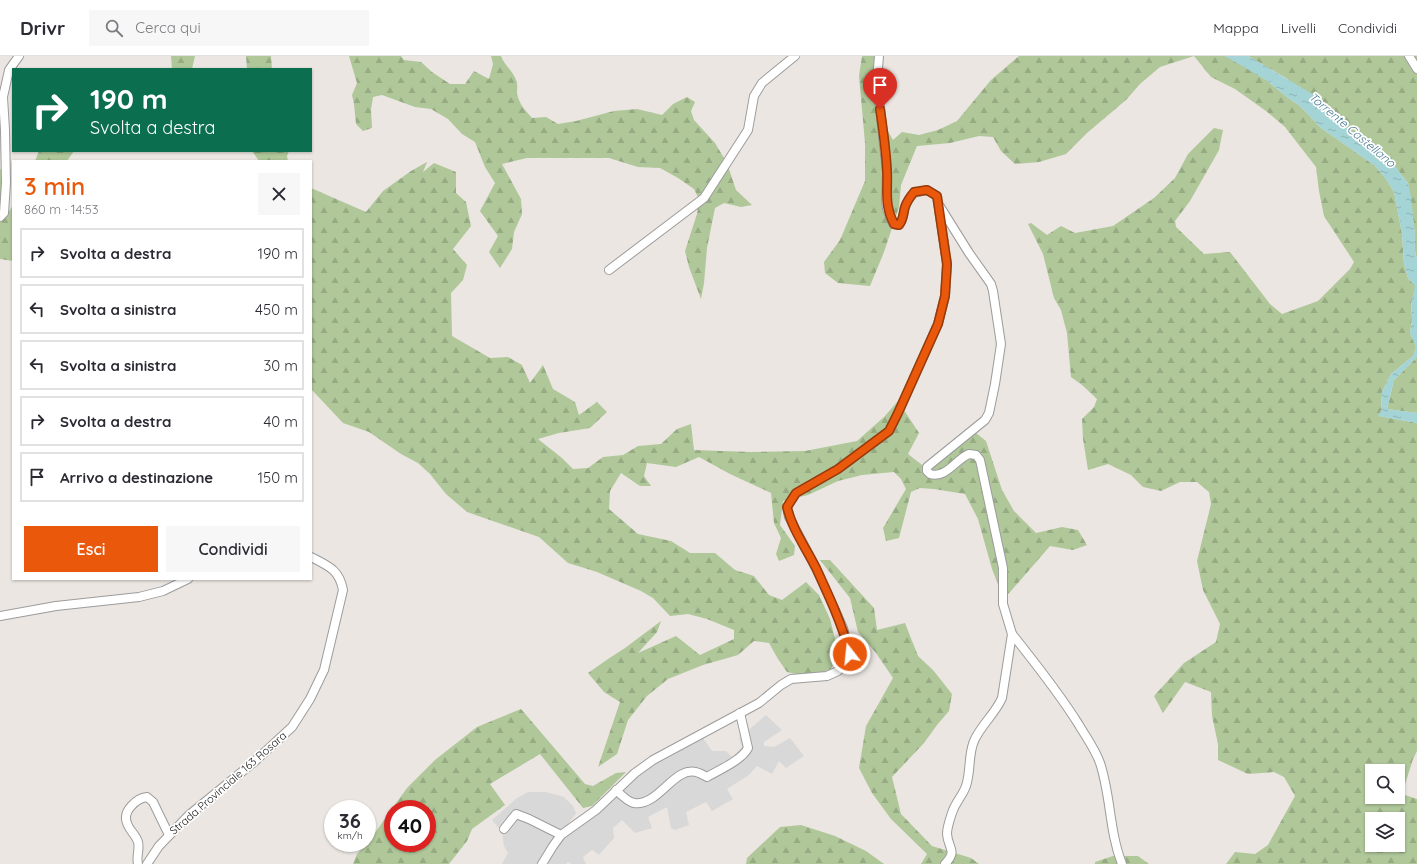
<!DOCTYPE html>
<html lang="it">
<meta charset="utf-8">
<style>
body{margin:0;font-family:Quicksand,sans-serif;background:#f7f7f7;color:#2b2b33;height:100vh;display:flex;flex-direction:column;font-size:15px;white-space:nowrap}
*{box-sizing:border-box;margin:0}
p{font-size:13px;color:#7c7c81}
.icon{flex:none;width:22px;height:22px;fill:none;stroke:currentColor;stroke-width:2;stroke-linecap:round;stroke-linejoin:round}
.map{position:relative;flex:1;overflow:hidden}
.sheet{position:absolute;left:12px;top:104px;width:300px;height:420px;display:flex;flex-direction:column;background:#fff;border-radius:0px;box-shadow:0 1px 3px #0004}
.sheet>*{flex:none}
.hud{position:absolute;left:12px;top:12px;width:300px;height:84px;border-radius:0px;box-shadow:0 1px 3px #0004;background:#0b6e4f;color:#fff;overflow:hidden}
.fabs{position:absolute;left:1365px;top:708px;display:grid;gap:8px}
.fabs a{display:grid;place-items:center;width:40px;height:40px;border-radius:0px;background:#fff;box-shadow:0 1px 3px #0004;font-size:20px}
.speed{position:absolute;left:324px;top:744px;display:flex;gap:8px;font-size:20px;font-weight:700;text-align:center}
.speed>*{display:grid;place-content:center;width:52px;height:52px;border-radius:50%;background:#fff;box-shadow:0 1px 3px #0004;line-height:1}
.speed small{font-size:10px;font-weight:400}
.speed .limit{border:6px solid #d22;background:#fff;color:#111}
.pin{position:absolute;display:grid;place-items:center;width:34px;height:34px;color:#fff;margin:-41px -17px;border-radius:50% 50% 50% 0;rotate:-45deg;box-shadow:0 0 4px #0007}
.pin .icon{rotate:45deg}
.me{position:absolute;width:44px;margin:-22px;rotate:344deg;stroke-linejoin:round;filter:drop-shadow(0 0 3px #0008)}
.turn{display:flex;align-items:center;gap:14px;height:84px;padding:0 12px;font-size:18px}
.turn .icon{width:52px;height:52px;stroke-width:2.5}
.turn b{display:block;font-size:28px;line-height:34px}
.round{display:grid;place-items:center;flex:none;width:42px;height:42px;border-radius:0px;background:#f7f7f7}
.headline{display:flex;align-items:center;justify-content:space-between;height:68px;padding:0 12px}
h1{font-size:24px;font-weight:600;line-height:30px;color:#ea580c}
.button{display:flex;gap:8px;margin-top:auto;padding:8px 12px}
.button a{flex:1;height:46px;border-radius:0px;background:#ea580c;color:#fff;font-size:16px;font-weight:600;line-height:46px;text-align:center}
.button a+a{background:#f7f7f7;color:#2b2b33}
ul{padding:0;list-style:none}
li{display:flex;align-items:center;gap:12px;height:50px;margin:0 8px 6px;padding:0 4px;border:2px solid #e1e1e2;border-radius:0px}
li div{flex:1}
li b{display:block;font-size:15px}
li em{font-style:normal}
header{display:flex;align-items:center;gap:24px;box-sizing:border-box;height:56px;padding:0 20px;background:#fff;border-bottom:1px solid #e1e1e2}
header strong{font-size:19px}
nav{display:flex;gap:22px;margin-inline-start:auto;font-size:14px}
.search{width:280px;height:36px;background:#f7f7f7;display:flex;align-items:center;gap:10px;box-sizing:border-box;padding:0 14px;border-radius:0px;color:#7c7c81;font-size:15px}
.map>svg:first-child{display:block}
</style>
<header>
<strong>Drivr</strong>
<div class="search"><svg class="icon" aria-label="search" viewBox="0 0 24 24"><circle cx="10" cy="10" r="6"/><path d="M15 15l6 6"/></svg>Cerca qui</div>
<nav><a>Mappa</a><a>Livelli</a><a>Condividi</a></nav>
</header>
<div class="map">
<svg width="1417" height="808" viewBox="0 0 1417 808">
<defs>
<pattern id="forest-firs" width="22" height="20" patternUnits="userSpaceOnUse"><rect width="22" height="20" fill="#afc799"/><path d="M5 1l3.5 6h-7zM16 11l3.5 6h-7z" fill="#96aa83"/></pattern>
<pattern id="water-ripples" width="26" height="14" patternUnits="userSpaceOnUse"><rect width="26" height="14" fill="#a4d4d6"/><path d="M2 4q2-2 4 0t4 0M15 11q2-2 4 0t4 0" fill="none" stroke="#8db5b7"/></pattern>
</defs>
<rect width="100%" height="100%" fill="#ebe6e1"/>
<polygon fill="#d9d8d8" points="766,659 782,674 764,686 764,690 774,691 790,682 804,700 786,712 779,705 772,718 757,710 749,719 727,733 733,743 712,755 706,746 686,756 689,769 675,774 671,772 667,751 648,761 652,772 635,777 622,764 613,772 614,782 599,799 592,794 583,801 586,808 571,808 568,806 566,808 502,808 508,797 504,790 502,776 492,764 517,742 528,736 546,736 564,741 573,750 576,757 566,771 602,745 634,713 662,696 699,676 712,695 726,695 732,701 742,691 739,682"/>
<g fill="url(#forest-firs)" fill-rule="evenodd">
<polygon points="171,0 195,0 192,13 172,13"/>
<polygon points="246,0 271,0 272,13 247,13"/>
<path d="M349 0H401L404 4 421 6 432 16 450 28H465L474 15 489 23 493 8 491 0H501C504 9 513 15 516 24 518 28 517 33 517 37 519 48 525 54 532 62L546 61 558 68 576 65 614 55 637 53 662 59 673 48 687 41 695 46 691 55 694 64 715 87 727 107 736 134 752 149 741 151 724 147 715 152 707 192 704 227 701 243 689 211 685 195 697 158 699 143 694 133 678 122 660 112 638 111 609 102H527L502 108 521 143 522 158 514 176 512 193 500 212 489 196 498 180 480 155 495 127 485 111 475 86 462 78 448 63 431 53 415 51 382 39 373 41 371 54 372 72 363 75 356 68 354 48 352 39 357 27Z"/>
<path d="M862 0H874L886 72 893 84 902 76 919 79 938 74 957 65 991 24 1019 0H1225L1246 11 1266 24 1287 41 1300 50 1321 72 1374 109 1386 123 1394 136 1402 178 1404 208 1408 222 1416 230 1411 248 1412 263 1410 277 1416 291 1413 300 1391 318 1382 336 1381 355 1379 360 1417 367V695L1413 703 1402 738 1417 743V808H1226L1235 796 1255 798 1268 789 1295 740 1284 721 1274 716 1248 718 1218 704V688L1212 660 1211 636 1185 626 1163 657 1154 640 1184 607 1216 586 1220 568 1203 534 1197 505 1211 448 1209 436 1197 426H1180L1161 435 1143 431 1131 419 1108 408 1088 414 1083 383 1082 363 1094 351 1097 343 1082 329 1071 321 1067 277 1061 254 1054 242 1043 198 1028 168 1031 167 1047 179 1061 170 1075 177 1113 170 1154 142 1175 122 1188 98 1214 72 1223 74 1219 94 1190 145 1175 165 1176 171 1204 198 1230 196 1270 248 1282 258 1318 245 1350 213 1354 206 1324 160 1319 135 1316 111 1285 71 1266 55 1235 33 1211 21 1194 0 1160 11 1140 28 1126 44 1087 77 1066 98 1039 106 1015 108 1001 95 993 81 979 80 950 87 917 90 901 129 899 151 884 196 870 230 838 227 825 217 824 206 840 184 865 125V87L859 20ZM1372 715H1398V741H1372ZM1372 763H1398V789H1372Z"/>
<polygon points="1248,0 1417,0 1417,203 1415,195 1415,178 1408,127 1392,107 1387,99 1379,98 1370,93 1362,84 1342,68 1333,57 1286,22"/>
<polygon points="39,95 74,95 67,105 35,105"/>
<polygon points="252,95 289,95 287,100 288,105 259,105"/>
<polygon points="427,106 423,116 434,107 456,116 456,137 466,146 471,170 453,193 467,209 463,224 451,237 452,280 490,302 508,301 522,309 530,327 543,309 553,333 575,346 579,359 597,346 607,356 590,372 559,377 538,383 562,402 573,413 588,412 603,401 623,399 638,390 661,388 677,373 691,368 694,394 751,396 805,395 857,385 884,361 898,345 919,377 908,398 926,412 976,377 986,385 1002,434 1014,455 1036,477 1062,471 1078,474 1087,489 1073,494 1050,490 1004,543 992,513 978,463 965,438 934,433 920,432 911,436 899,482 886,485 883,472 906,433 901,423 894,416 862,419 838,425 808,439 783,445 780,469 795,490 794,499 779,505 776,498 781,482 774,467 771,437 730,418 699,401 676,411 647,407 644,420 651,430 640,430 621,417 610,435 609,453 638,478 671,485 690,497 715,497 735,514 754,520 769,539 782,544 806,526 819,539 830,563 839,598 831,613 815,620 796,618 787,616 778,603 769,587 754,585 738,599 703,609 668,623 647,640 628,664 617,698 598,711 620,646 604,636 588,617 608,603 625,592 661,565 657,576 638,597 676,580 700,599 734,583 734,574 707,563 688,558 670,560 653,542 641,535 597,516 568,507 539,481 467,456 446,438 430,418 418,407 401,398 369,376 343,367 311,333 311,132 366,156 383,135 411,115"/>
<polygon points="0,113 3,114 1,150 8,157 13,149 13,205 0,203"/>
<polygon points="1417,301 1417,357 1387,353 1394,324"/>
<polygon points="820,504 830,504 874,552 877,574 905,567 918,600 933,614 952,638 949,655 937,669 924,687 892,721 901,758 932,790 971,802 979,808 921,808 927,798 891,763 872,737 859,712 866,670 893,622 876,597 858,576 850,542"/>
<path d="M521 653 585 728 593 730 616 717 626 716 592 750 583 752 540 698 490 728 505 749 472 773 467 785 449 808H353L357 798 369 785 407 732 435 704 477 671ZM393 753H427V787H393Z"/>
<polygon points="801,769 835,780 866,795 884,808 746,808 747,802 780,771"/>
<polygon points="1113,800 1138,800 1149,808 1095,808 1095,806"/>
</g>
<polygon fill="url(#water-ripples)" points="1225,0 1248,0 1316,40 1342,68 1362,84 1370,93 1379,98 1387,98 1392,107 1408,127 1411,141 1415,178 1415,195 1417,203 1417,301 1394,324 1387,353 1417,357 1417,367 1378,360 1381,355 1382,336 1391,318 1413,300 1416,291 1410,277 1412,263 1411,248 1415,230 1408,222 1404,208 1402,178 1394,136 1386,123 1374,109 1321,72 1300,50 1287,41 1266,24"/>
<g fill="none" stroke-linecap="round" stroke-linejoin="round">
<g stroke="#9c9c9c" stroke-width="10">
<g id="minor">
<polyline points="1409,0 1417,13"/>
<path d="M939 149 969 197 991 228 993 235 1001 288 995 328 989 357 985 364 927 411V415L930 418C946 423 956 403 969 398L976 399 980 404 1003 512V548L1012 578 1002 642C995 658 981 669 974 685 968 699 971 715 966 730 963 739 955 747 952 757 950 763 947 771 947 778 948 793 958 794 945 808"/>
<polyline points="0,161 4,157 6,127 5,74 3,41 9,14 19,0"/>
<polyline points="609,214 704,142 748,74 754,40 762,27 795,0"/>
<polyline points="0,560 56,550 139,541 163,535 188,523"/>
<path d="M1012 578C1036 608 1059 637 1079 669 1086 681 1095 693 1100 707 1111 740 1109 775 1122 808"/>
<path d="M616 734C620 738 628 746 634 747 659 751 675 707 699 717 702 718 705 720 707 721 719 714 742 704 748 692L740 657"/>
<polyline points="504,773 516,758 529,763 561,779"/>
<path d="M138 808C136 801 140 793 138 786 136 779 129 774 127 767 122 755 137 742 147 741L153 746 169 779"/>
<path d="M147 808 159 790 189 759 254 706 292 671 310 643 324 614 343 534C339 513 328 510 311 501"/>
<path d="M542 808 553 790 561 779 596 754 635 717 653 704 759 647 781 629 791 623 827 620 838 615 847 606 850 598 843 572 816 512 789 461 787 451 796 437 838 413 889 375 898 357 938 268 945 240 947 208 937 140 927 134 914 137C910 141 907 145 905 151 903 157 904 163 899 169L893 168 887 153 886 143 887 117 877 23 879 0"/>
</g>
</g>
<use href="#minor" stroke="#fff" stroke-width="8"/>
</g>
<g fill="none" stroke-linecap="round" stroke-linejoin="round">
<g stroke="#983908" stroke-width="10">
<path id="route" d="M850 598C842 568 829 540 816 512 806 492 792 473 787 451L796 437 838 413 889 375 898 357 938 268 945 240 947 208 937 140 927 134 914 136C910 141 907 145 905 151 903 157 904 163 899 169L894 168C884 149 888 135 887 115 886 94 883 73 880 53"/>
</g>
<use href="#route" stroke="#ea580c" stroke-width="7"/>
</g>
<g text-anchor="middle" stroke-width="3.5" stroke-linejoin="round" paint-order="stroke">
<g font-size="11" fill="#1b1b1b" stroke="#fff">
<text transform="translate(228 727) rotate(-41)" y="4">Strada Provinciale 163 Rosara</text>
</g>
<g font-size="12" font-style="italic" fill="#4b7c93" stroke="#fff">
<text transform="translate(1352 74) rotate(40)" y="4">Torrente Castellano</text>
</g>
</g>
</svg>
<div class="fabs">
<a><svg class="icon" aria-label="search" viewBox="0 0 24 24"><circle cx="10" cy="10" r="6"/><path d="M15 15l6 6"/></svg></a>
<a><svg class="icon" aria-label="layers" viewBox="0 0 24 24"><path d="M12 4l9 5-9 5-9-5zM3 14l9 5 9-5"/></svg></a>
</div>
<div class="speed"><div>36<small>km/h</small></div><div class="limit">40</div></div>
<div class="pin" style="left:880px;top:53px;background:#d93025"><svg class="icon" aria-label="arrive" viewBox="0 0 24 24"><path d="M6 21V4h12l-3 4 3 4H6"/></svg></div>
<svg class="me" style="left:850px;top:598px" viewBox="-20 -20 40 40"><circle r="17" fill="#ea580c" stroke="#fff" stroke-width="3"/><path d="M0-11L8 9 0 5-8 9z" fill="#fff"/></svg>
<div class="hud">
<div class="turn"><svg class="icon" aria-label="right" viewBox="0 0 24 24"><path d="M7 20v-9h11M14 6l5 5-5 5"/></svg><div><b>190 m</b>Svolta a destra</div></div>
</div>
<section class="sheet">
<div class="headline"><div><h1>3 min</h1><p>860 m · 14:53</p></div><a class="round"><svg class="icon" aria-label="close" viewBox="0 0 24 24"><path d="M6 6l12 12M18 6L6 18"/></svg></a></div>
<ul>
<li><svg class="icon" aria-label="right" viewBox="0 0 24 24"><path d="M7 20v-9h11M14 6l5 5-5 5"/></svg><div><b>Svolta a destra</b></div><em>190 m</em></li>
<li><svg class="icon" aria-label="left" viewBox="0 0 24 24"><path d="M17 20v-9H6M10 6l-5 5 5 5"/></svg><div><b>Svolta a sinistra</b></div><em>450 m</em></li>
<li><svg class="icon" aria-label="left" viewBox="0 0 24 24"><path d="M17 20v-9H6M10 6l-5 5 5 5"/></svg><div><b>Svolta a sinistra</b></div><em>30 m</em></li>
<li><svg class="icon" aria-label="right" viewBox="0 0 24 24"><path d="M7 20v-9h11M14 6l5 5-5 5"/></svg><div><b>Svolta a destra</b></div><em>40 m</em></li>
<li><svg class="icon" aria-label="arrive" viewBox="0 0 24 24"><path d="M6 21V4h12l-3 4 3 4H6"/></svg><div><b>Arrivo a destinazione</b></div><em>150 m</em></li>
</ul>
<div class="button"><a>Esci</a><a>Condividi</a></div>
</section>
</div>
